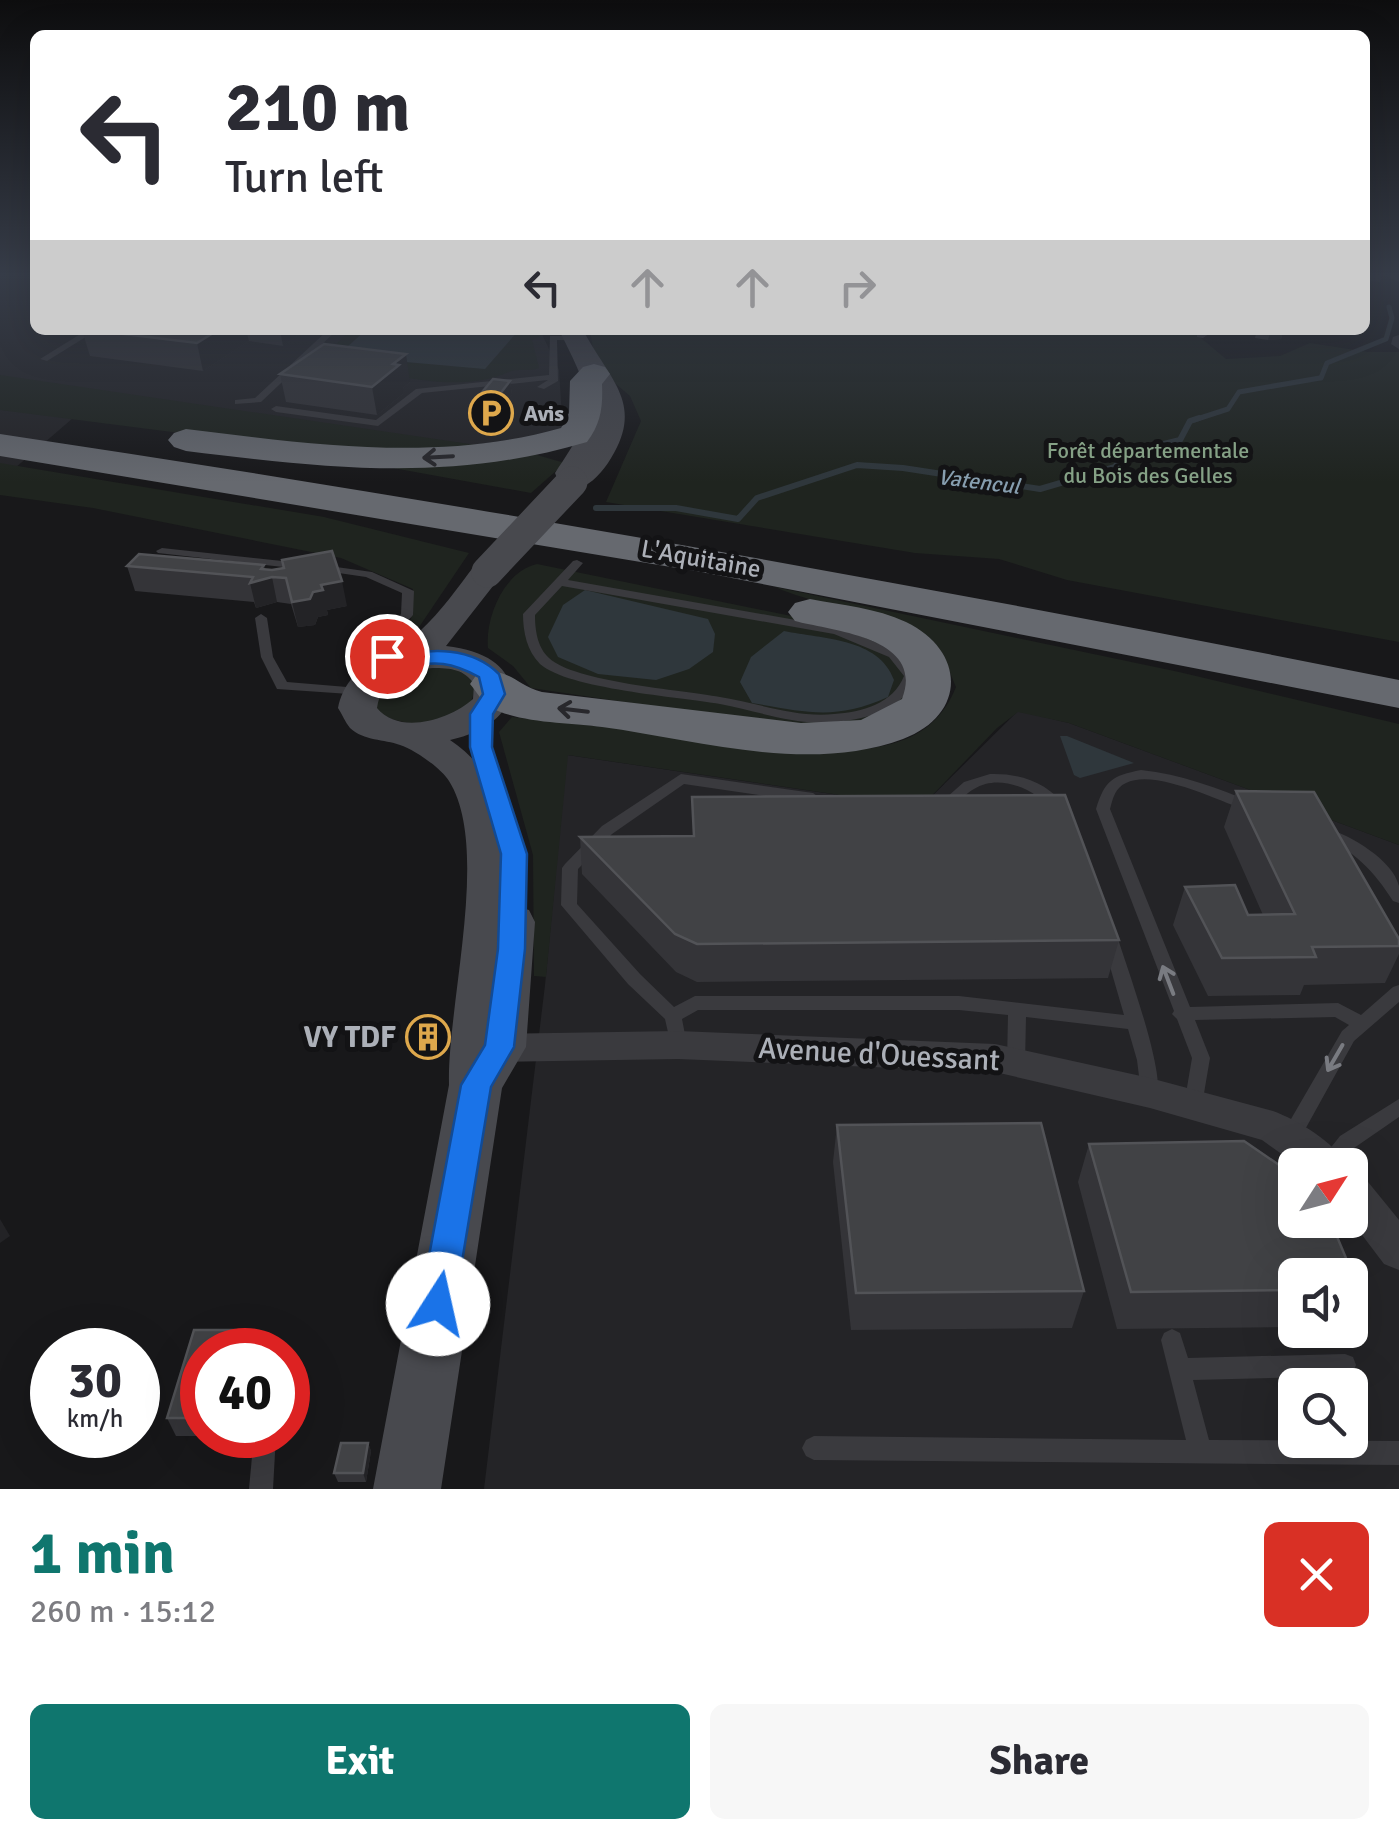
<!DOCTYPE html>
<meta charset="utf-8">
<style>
body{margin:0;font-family:Signika,sans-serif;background:#f7f7f7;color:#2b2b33;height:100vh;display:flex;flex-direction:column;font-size:38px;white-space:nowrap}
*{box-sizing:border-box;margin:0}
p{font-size:32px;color:#7c7c81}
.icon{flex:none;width:55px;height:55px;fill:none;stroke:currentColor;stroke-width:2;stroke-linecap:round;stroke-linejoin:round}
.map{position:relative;height:1489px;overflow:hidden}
.drawer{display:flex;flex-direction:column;background:#fff;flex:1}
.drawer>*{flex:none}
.hud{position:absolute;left:30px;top:30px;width:1340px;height:305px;border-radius:15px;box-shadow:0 10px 40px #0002;background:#fff;color:#2b2b33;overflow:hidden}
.needle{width:65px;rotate:54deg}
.buttons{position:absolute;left:1278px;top:1148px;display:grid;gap:20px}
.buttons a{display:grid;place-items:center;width:90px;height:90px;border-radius:15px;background:#fff;box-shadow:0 10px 40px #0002;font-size:50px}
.speed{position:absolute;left:30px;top:1328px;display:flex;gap:20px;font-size:50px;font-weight:700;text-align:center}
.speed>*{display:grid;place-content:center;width:130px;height:130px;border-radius:50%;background:#fff;box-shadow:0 10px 40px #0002;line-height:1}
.speed small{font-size:25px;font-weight:400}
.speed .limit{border:15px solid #d22;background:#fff;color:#111}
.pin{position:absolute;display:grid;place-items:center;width:85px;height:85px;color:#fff;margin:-42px;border:5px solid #fff;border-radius:50%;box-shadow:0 2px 10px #0007}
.me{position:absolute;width:110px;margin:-55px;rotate:10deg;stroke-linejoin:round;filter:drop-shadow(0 0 8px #0008)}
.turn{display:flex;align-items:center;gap:35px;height:210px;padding:0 30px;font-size:45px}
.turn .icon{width:130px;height:130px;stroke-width:2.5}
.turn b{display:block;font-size:70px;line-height:85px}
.lanes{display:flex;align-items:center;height:95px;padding:0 30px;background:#0003;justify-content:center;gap:50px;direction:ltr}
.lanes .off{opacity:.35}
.round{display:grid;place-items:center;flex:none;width:105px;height:105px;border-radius:15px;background:#f7f7f7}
.head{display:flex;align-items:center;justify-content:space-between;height:170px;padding:0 30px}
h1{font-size:60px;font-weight:700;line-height:75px;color:#0f766e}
.button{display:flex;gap:20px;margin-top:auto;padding:20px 30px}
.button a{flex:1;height:115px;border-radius:15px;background:#0f766e;color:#fff;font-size:40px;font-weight:700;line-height:115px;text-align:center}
.button a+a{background:#f7f7f7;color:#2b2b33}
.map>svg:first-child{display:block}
</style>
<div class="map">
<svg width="1399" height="1489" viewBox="0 0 1399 1489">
<rect width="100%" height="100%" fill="#18181a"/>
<g fill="#242427" fill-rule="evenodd">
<polygon points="0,274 35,274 35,330 540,330 559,370 563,432 473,445 102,393 0,481"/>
<path d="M1018 711 1069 723 1399 845V1489H484L545 985 567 755 921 807ZM1295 1165H1350V1220H1295ZM1295 1275H1350V1330H1295ZM1295 1385H1350V1440H1295Z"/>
</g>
<g fill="#1f241f">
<path d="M351 330H553L532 340 539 368C529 372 518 368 509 372 453 397 378 370 319 360Z"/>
<polygon points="590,330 1199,330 1201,338 1226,359 1280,356 1310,343 1368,352 1399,352 1399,642 1067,580 999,559 915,553 606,502 641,421 630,396 596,367"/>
<polygon points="0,375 483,446 467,450 297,448 0,410"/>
<polygon points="530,453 565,463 531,493 393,468"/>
<polygon points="0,463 324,517 469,553 409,642 392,643 411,619 413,589 341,558 93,508 0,495"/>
<path d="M537 564 816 621 871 637 919 677 891 719 810 730 531 688 513 666 488 648C485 618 504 571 537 564Z"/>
<path d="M775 587 1179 672 1399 724V845L1069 723 1018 712 997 728 921 807 568 755 546 977 534 976 533 855 499 732 512 717 834 752C887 748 934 742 956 687 951 676 947 662 940 652 920 623 811 604 775 587Z"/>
<path d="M435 665C452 669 466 670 476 686L470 705C439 726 410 730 376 712L373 693 390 676Z"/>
</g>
<g fill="#2f373c">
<polygon points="366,330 519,330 485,369 337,356"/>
<polygon points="585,590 708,619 715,634 713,652 689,669 656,680 598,674 558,657 548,637 563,605"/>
<path d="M784 631C823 639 879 638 894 680L888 697C834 721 807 712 752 703L740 682 751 657Z"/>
<polygon points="1060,736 1067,736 1134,763 1080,778 1074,775"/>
</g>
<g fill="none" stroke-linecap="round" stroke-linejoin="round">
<g stroke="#2f373c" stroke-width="5">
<polyline points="1321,378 1327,363 1386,339 1392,318 1389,307"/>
<polyline points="1191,421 1228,409 1239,392 1320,378"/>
</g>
<polyline stroke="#2f373c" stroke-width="6" points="596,508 676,508 738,519 757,498 857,465 903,468 1040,489 1115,467 1123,454 1180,440 1190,421 1199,418"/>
<g fill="#3a3a3e" fill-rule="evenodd">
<polygon points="87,330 97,330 47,361 40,359"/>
<polygon points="328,330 337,330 261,402 235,404 235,400 255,398"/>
<polygon points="550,336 574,336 578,338 574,340 557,340 558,381 544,389 537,387 548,380 422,393 378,426 276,412 271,409 276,406 376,420 416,389 549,375"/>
<polygon points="162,548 301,563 307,566 301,569 158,553 156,551"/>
<path d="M577 560 583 563 568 580 841 628 897 651 917 676C903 710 869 719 835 722 796 726 758 711 720 704 680 697 568 689 540 664 527 651 523 632 523 614L573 561ZM562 586 834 634 889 657 904 676C893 704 862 712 834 714 796 718 758 703 720 697 682 690 574 682 549 658 537 647 535 629 535 615Z"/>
<polygon points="322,565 372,572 414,591 413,615 393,638 393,656 386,673 381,674 375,670 381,656 381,637 401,614 402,593 366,577 318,570 318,566"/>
<polygon points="261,614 267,618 273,657 287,682 359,688 366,692 364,695 277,689 261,657 255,618"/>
<path d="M1141 770C1181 774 1217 788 1254 803L1256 806 1249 811C1220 802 1155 768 1126 783 1115 788 1113 798 1110 809L1190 1007 1338 1003 1361 1015 1393 987 1399 985V1002L1354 1041 1297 1144 1290 1146 1283 1144 1280 1138 1342 1031 1349 1025 1335 1017 1195 1020 1210 1058 1202 1105 1200 1110 1193 1113 1186 1110 1184 1105 1192 1058 1177 1019 1172 1014 1174 1011 1096 809C1105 780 1112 776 1141 770Z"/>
<path d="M681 774 813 793 820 798 813 803 684 784 612 834 578 869 577 904 640 974 674 1007 695 996H959L1124 1015 1102 939 1104 935 1110 933 1116 935 1118 939C1128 970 1165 1072 1157 1097L1150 1100 1143 1097 1141 1092 1137 1060 1128 1029 1026 1017 1025 1063 1022 1068 1016 1070 1010 1068 1007 1063 1008 1015 959 1010H698L682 1019 687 1045 684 1050 678 1052 672 1050 665 1019 628 984 561 905 562 868 565 864 602 826Z"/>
<path d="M990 774C1021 773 1048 783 1067 808L1060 813 1055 811C1036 791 1001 772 974 789 961 796 955 810 940 808L938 805 964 782Z"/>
<path d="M1326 828C1350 835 1393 860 1399 886 1399 892 1399 897 1399 903L1393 901C1374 871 1354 850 1321 837L1319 833Z"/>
<polygon points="1399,1099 1399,1117 1354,1148 1339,1165 1317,1165 1340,1136"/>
<polygon points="1172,1329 1180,1333 1188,1358 1345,1354 1353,1357 1356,1365 1353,1373 1345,1376 1193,1380 1209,1440 1399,1441 1399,1465 814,1460 806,1456 802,1448 806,1440 814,1436 1186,1440 1161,1340 1164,1333"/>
<polygon points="254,1435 276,1435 273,1489 249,1489"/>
</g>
<g fill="#3a3a3e" fill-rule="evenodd">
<polygon points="1382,274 1399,274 1399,282"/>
<polygon points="1197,330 1214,330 1203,338 1197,337"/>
<path d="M678 1031 995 1044 1150 1078 1273 1111C1297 1120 1335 1142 1346 1165H1297L1262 1140 1150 1108 995 1072 678 1059 489 1062 476 1058 471 1048 476 1038 489 1034Z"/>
<polygon points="1350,1172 1364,1177 1399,1220 1399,1270 1384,1264 1350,1219"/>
</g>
<g fill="#48494e" fill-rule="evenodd">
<path d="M559 330H583C610 381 647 405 608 463 599 476 588 487 572 491L561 488 555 473C600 408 593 398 559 330Z"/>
<path d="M487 562 499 565 504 572 446 646C531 655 531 722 450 740 506 777 515 843 511 905L529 910 535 922 526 1047 502 1088 441 1489H373L449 1085C447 1003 491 848 449 781 441 768 415 750 400 745 384 739 364 741 350 728 345 722 342 714 338 708 348 661 388 660 420 631 441 612 458 587 475 565ZM433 668C450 668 464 669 474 684L473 699C451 719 400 736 377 708 382 677 404 671 433 668Z"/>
</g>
<g fill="#66696f" fill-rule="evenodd">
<path d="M594 364 605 367 610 374 602 384C603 407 601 423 587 442 448 483 327 468 186 451L174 447 168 440 174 433 186 429C311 444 438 463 561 428L569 413 570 381 583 367Z"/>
<path d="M0 434C469 504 934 587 1399 680V708L701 572 0 456Z"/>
<path d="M810 599C842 605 876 608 906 622 966 651 967 715 903 739 807 774 699 740 602 727 571 723 517 723 490 707 482 702 476 691 470 684L477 674C510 666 513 684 542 692L801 723 861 720 902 699C926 637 832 631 795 621L788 612 795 603Z"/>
</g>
<polyline stroke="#48494e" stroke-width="31" points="487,572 572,482"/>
</g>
<g fill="#343438">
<polygon points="1365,274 1382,274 1380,282 1365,280"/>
<polygon points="82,330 306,330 283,346 249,341 203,371 90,356"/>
<polygon points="1257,330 1283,332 1281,339 1268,340 1255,338"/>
<polygon points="1399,335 1399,349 1391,344 1393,337"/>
<polygon points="280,374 410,382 403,388 403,394 377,415 286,402"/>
<polygon points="510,381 512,395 497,413 479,412 478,397"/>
<polygon points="264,565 265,569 347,606 327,610 328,615 318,617 315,625 298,627 291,604 277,602 256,608 254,602 135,591 127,566"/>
<polygon points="1236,791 1399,939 1399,954 1385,983 1304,985 1300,995 1208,996 1173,925 1185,887 1248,915 1263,915 1224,827"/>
<polygon points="692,797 1119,940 1108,978 697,982 676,972 582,874 580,837 693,836"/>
<polygon points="434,1031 432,1043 422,1044 420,1034"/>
<polygon points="837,1125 1084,1291 1072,1328 851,1330 833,1162"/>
<polygon points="1244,1141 1295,1176 1295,1220 1330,1220 1359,1289 1350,1305 1350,1275 1295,1275 1295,1327 1117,1329 1078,1182 1089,1144"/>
<polygon points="194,1330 234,1330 242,1348 241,1350 202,1350 202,1435 219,1435 219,1436 176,1436 167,1418"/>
<polygon points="368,1443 371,1451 366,1482 338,1482 334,1473"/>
</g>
<g fill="#232326">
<polygon points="218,330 246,330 249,341 203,371 197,343"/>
<polygon points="280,330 306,330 283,346"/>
<polygon points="1283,332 1281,339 1268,340 1270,333"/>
<polygon points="406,354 410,382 403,388 403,394 377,415 372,387 393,364"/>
<polygon points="510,381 512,395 497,413 496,399"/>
<polygon points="264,565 267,578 272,577 277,602 256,608 250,583"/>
<polygon points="342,581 347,606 327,610 328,615 318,617 315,625 298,627 292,602 313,592 321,585"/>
<polygon points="0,1219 10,1236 0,1243"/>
<polygon points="234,1330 242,1348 241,1350 229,1350"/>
<polygon points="368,1443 371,1451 366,1482 363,1473"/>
</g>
<g fill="#414245" stroke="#525357" stroke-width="2.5">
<polygon points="91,330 218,330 197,343"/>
<polygon points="1257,330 1273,330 1283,332 1270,333 1257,331"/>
<polygon points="324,344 406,354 393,364 399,365 372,387 280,374"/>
<polygon points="493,379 510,381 496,399 478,397"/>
<polygon points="332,551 342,581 321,585 323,590 313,592 310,599 292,602 286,578 272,577 250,583 253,577 127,566 139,554 264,565 261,569 272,570 284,568 282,560"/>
<polygon points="1236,791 1314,792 1399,939 1399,946 1312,947 1316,957 1222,958 1185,887 1235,885 1248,915 1295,914"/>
<polygon points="1065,795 1119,940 697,944 675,934 580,837 694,836 692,797"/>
<polygon points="422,1022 432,1022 430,1033 420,1034"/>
<polygon points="1041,1123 1084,1291 856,1293 837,1125"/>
<polygon points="1244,1141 1295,1176 1295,1220 1330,1220 1359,1289 1350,1289 1350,1275 1295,1275 1295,1290 1131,1292 1089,1144"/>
<polygon points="194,1330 234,1330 229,1350 202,1350 202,1418 167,1418"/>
<polygon points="341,1443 368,1443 363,1473 334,1473"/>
</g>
<defs><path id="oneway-shaft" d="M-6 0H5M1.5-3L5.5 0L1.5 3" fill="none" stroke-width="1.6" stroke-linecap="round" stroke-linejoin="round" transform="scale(2.5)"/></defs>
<g stroke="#28282c">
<use href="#oneway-shaft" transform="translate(438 457) rotate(177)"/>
<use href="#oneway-shaft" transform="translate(573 710) rotate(-173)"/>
</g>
<g stroke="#797b81">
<use href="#oneway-shaft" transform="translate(1168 980) rotate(-111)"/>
<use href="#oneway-shaft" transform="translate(1335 1058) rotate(120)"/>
</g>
<linearGradient id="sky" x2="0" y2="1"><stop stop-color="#0d0d0e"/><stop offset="0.57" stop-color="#373d49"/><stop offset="1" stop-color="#373d49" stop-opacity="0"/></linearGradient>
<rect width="1399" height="482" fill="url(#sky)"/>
<path fill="#1a73e8" stroke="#114b97" stroke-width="2.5" d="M387 650 394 651 396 658C430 647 472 647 499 674L505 694 493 714 492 747 527 854 525 949 514 1047 491 1087 455 1304 450 1316 438 1321 425 1316 420 1304 461 1085 485 1045 498 949 501 854 470 747V714L483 694 479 677C453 663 434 659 406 669 394 673 385 678 373 675L370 671 380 651Z"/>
<defs>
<g id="parking-ring" transform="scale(2.25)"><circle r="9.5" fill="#131315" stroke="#dea84c" stroke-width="1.5"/><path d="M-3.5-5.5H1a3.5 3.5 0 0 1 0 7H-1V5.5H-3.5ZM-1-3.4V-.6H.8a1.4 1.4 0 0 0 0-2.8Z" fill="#dea84c"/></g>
<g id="building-ring" transform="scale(2.25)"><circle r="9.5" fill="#131315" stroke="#dea84c" stroke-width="1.5"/><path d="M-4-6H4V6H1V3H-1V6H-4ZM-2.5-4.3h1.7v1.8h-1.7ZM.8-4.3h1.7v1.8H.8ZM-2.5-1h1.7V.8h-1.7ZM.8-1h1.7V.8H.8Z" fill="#dea84c"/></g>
</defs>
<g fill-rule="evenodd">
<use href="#parking-ring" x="491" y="413"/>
<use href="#building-ring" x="428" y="1037"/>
</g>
<g text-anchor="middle" stroke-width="10" stroke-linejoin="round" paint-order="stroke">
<g font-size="22" font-weight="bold" fill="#acb0b8" stroke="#131315" text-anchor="start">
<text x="524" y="421">Avis</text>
</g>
<g font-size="22" fill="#85a186" stroke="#131315">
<text x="1148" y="458">Forêt départementale<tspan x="1148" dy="25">du Bois des Gelles</tspan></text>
</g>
<g font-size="22" font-style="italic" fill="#879eaf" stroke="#131315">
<text transform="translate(979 481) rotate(7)" y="8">Vatencul</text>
</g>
<g font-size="25" fill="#acb0b8" stroke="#131315">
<text transform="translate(701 558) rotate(10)" y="9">L'Aquitaine</text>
</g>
<g font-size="30" font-weight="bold" fill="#acb0b8" stroke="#131315" text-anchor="end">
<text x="396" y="1047">VY TDF</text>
</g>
<g font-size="30" fill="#acb0b8" stroke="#131315">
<text transform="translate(879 1054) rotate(3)" y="10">Avenue d'Ouessant</text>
</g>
</g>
</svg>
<div class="buttons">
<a><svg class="needle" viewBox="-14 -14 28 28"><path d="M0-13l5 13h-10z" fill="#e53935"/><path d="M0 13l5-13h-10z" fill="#7c7c81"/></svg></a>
<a><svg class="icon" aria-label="sound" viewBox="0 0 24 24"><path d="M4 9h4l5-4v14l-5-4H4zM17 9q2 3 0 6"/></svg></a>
<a><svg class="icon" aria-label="search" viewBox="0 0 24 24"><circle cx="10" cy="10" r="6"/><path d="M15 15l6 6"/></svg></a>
</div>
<div class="speed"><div>30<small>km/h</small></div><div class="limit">40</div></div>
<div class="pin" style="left:387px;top:656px;background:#d93025"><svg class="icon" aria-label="arrive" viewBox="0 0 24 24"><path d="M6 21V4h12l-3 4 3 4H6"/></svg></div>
<svg class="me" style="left:438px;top:1304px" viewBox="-20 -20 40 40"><circle r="19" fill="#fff"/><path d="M0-13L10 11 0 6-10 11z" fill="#1a73e8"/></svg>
<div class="hud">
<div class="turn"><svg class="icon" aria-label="left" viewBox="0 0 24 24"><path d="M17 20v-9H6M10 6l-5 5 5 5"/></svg><div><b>210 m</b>Turn left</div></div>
<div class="lanes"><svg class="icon" aria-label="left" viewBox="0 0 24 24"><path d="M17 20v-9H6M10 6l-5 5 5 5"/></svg><svg class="icon off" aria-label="ahead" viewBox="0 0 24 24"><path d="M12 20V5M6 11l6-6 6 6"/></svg><svg class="icon off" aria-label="ahead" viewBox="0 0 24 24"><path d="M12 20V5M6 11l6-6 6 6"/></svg><svg class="icon off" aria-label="right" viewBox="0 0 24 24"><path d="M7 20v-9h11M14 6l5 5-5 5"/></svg></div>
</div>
</div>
<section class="drawer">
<div class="head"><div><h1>1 min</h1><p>260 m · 15:12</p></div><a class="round" style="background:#d93025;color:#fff"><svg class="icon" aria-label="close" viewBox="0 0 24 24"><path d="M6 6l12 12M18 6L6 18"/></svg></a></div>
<div class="button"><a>Exit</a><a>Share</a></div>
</section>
